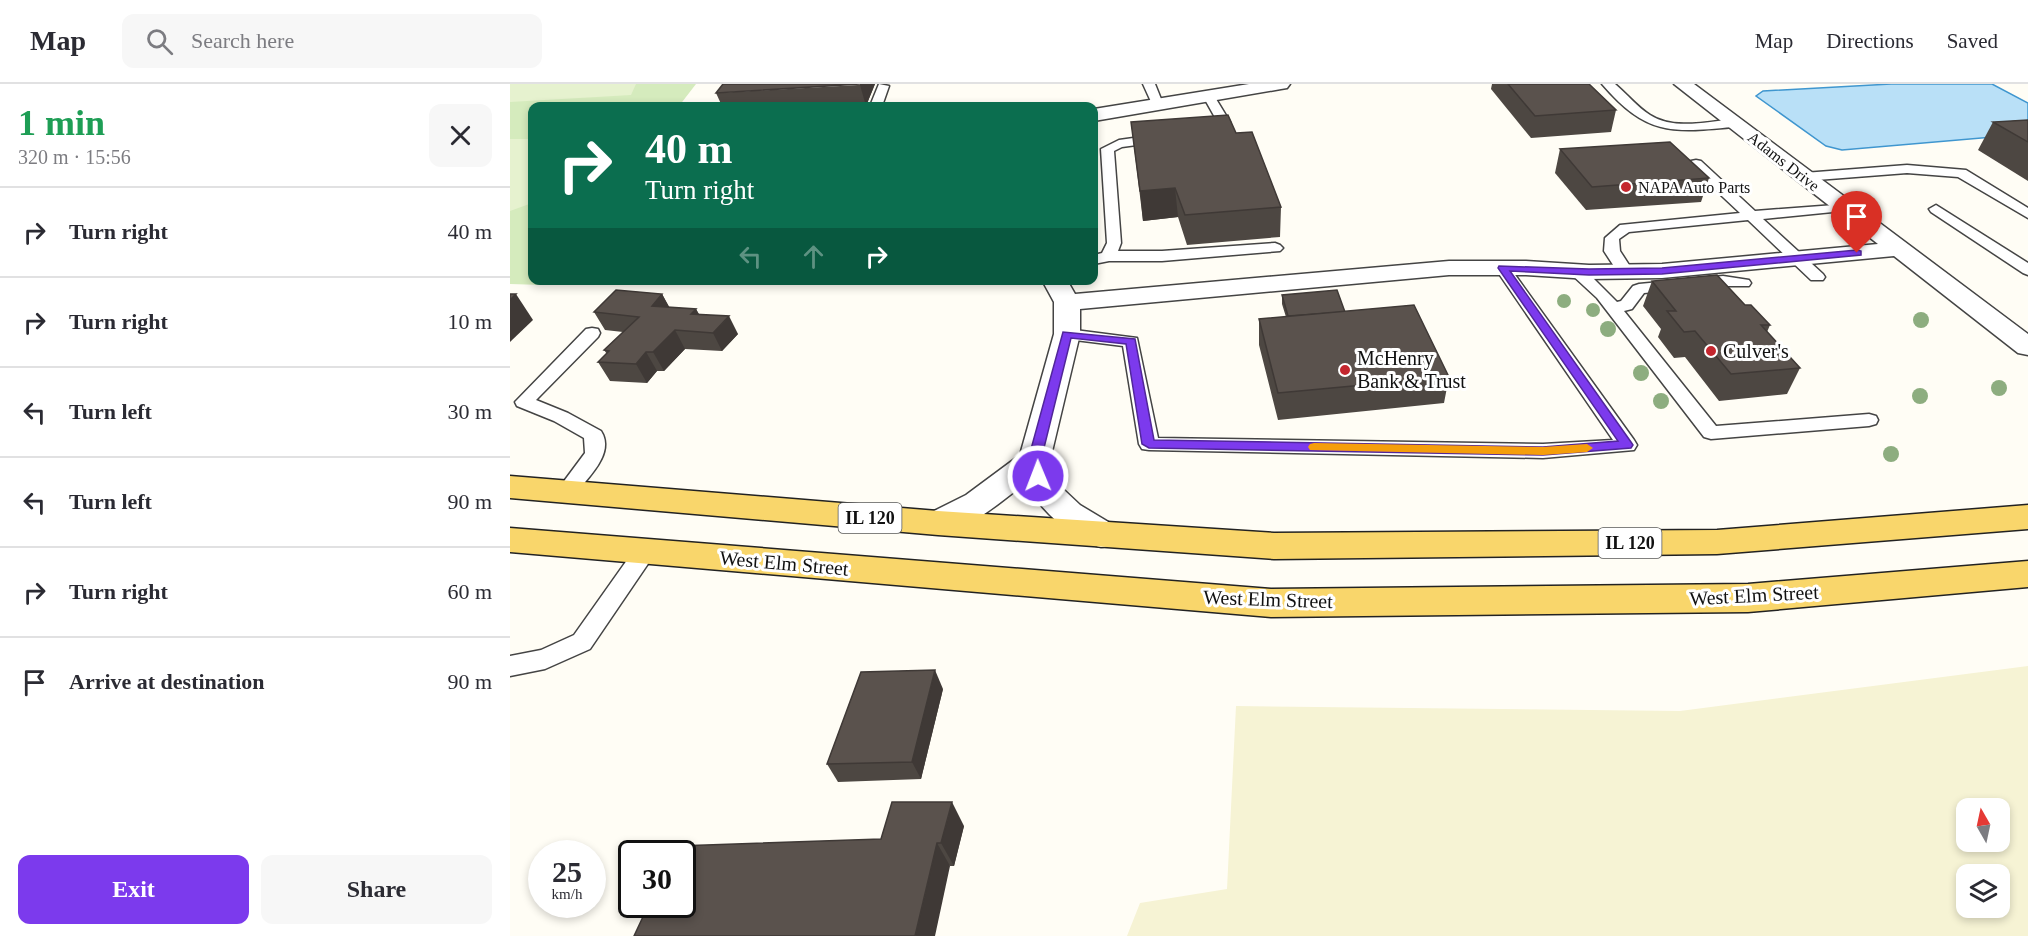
<!DOCTYPE html>
<meta charset="utf-8">
<style>
body{margin:0;font-family:Georgia,serif;background:#f7f7f7;color:#2b2b33;height:100vh;display:flex;flex-direction:column;font-size:22px;white-space:nowrap}
*{box-sizing:border-box;margin:0}
p{font-size:20px;color:#7c7c81}
.icon{flex:none;width:33px;height:33px;fill:none;stroke:currentColor;stroke-width:2;stroke-linecap:round;stroke-linejoin:round}
.map{position:relative;flex:1;overflow:hidden}
.panel{display:flex;flex-direction:column;background:#fff;width:510px}
.panel>*{flex:none}
.guide{position:absolute;left:18px;top:18px;width:570px;height:183px;border-radius:12px;box-shadow:0 3px 9px #0003;background:#0b6e4f;color:#fff;overflow:hidden}
.needle{width:39px;rotate:351deg}
.buttons{position:absolute;left:1446px;top:714px;display:grid;gap:12px}
.buttons a{display:grid;place-items:center;width:54px;height:54px;border-radius:12px;background:#fff;box-shadow:0 3px 9px #0003;font-size:30px}
.speed{position:absolute;left:18px;top:756px;display:flex;gap:12px;font-size:30px;font-weight:700;text-align:center}
.speed>*{display:grid;place-content:center;width:78px;height:78px;border-radius:50%;background:#fff;box-shadow:0 3px 9px #0003;line-height:1}
.speed small{font-size:15px;font-weight:400}
.speed .limit{border:3px solid #111;border-radius:9px;background:#fff;color:#111}
.pin{position:absolute;display:grid;place-items:center;width:51px;height:51px;color:#fff;margin:-62px -26px;border-radius:50% 50% 50% 0;rotate:-45deg;box-shadow:0 0 6px #0007}
.pin .icon{rotate:45deg}
.me{position:absolute;width:66px;margin:-33px;rotate:359deg;stroke-linejoin:round;filter:drop-shadow(0 0 4px #0008)}
.turn{display:flex;align-items:center;gap:21px;height:126px;padding:0 18px;font-size:27px}
.turn .icon{width:78px;height:78px;stroke-width:2.5}
.turn b{display:block;font-size:42px;line-height:51px}
.lanes{display:flex;align-items:center;height:57px;padding:0 18px;background:#0003;justify-content:center;gap:30px;direction:ltr}
.lanes .off{opacity:.35}
.round{display:grid;place-items:center;flex:none;width:63px;height:63px;border-radius:12px;background:#f7f7f7}
.head{display:flex;align-items:center;justify-content:space-between;height:102px;padding:0 18px}
h1{font-size:36px;font-weight:800;line-height:45px;color:#1e9e55}
.action{display:flex;gap:12px;margin-top:auto;padding:12px 18px}
.action a{flex:1;height:69px;border-radius:12px;background:#7c3aed;color:#fff;font-size:24px;font-weight:800;line-height:69px;text-align:center}
.action a+a{background:#f7f7f7;color:#2b2b33}
ul{padding:0;list-style:none}
li{display:flex;align-items:center;gap:18px;height:90px;padding:0 18px;border-top:2px solid #e1e1e2}
li div{flex:1}
li b{display:block;font-size:22px}
li em{font-style:normal}
header{display:flex;align-items:center;gap:36px;box-sizing:border-box;height:84px;padding:0 30px;background:#fff;border-bottom:2px solid #e1e1e2}
header strong{font-size:28px}
nav{display:flex;gap:33px;margin-inline-start:auto;font-size:21px}
.search{width:420px;height:54px;background:#f7f7f7;display:flex;align-items:center;gap:15px;box-sizing:border-box;padding:0 21px;border-radius:12px;color:#7c7c81;font-size:22px}
main{display:flex;flex:1;min-height:0}
.map>svg:first-child{display:block}
</style>
<header>
<strong>Map</strong>
<div class="search"><svg class="icon" aria-label="search" viewBox="0 0 24 24"><circle cx="10" cy="10" r="6"/><path d="M15 15l6 6"/></svg>Search here</div>
<nav><a>Map</a><a>Directions</a><a>Saved</a></nav>
</header>
<main>
<section class="panel">
<div class="head"><div><h1>1 min</h1><p>320 m · 15:56</p></div><a class="round"><svg class="icon" aria-label="close" viewBox="0 0 24 24"><path d="M6 6l12 12M18 6L6 18"/></svg></a></div>
<ul>
<li><svg class="icon" aria-label="right" viewBox="0 0 24 24"><path d="M7 20v-9h11M14 6l5 5-5 5"/></svg><div><b>Turn right</b></div><em>40 m</em></li>
<li><svg class="icon" aria-label="right" viewBox="0 0 24 24"><path d="M7 20v-9h11M14 6l5 5-5 5"/></svg><div><b>Turn right</b></div><em>10 m</em></li>
<li><svg class="icon" aria-label="left" viewBox="0 0 24 24"><path d="M17 20v-9H6M10 6l-5 5 5 5"/></svg><div><b>Turn left</b></div><em>30 m</em></li>
<li><svg class="icon" aria-label="left" viewBox="0 0 24 24"><path d="M17 20v-9H6M10 6l-5 5 5 5"/></svg><div><b>Turn left</b></div><em>90 m</em></li>
<li><svg class="icon" aria-label="right" viewBox="0 0 24 24"><path d="M7 20v-9h11M14 6l5 5-5 5"/></svg><div><b>Turn right</b></div><em>60 m</em></li>
<li><svg class="icon" aria-label="arrive" viewBox="0 0 24 24"><path d="M6 21V4h12l-3 4 3 4H6"/></svg><div><b>Arrive at destination</b></div><em>90 m</em></li>
</ul>
<div class="action"><a>Exit</a><a>Share</a></div>
</section>
<div class="map">
<svg width="1518" height="852" viewBox="0 0 1518 852">
<rect width="100%" height="100%" fill="#fffdf5"/>
<path fill="#f6f3d4" fill-rule="evenodd" d="M1518 582V852H617L630 819 717 805 726 622 1170 627ZM1456 724H1490V758H1456ZM1456 790H1490V824H1456Z"/>
<polygon fill="#d5ebbd" points="0,0 186,0 169,22 22,22 22,196 35,197 32,201 0,200"/>
<g fill="#e6f2cf">
<polygon points="0,0 126,0 121,11 0,18"/>
<polygon points="0,55 22,55 22,119 0,127"/>
</g>
<polygon fill="#b9e0f7" stroke="#3f96cf" stroke-width="1.5" points="1381,0 1482,0 1518,19 1518,50 1332,66 1316,62 1246,12 1253,7"/>
<g fill="none" stroke-linecap="round" stroke-linejoin="round">
<g stroke="#444" stroke-width="3">
<g id="service">
<polygon points="369,0 379,2 372,22 360,22"/>
<polygon points="633,0 645,0 653,20 651,22 643,22"/>
<path d="M1092 0H1105C1117 10 1127 23 1140 31 1163 46 1197 38 1223 35L1229 39 1223 43C1160 49 1136 51 1092 0Z"/>
<polygon points="699,9 703,10 720,38 697,51 691,47 707,37 693,12"/>
<polygon points="652,50 658,54 656,57 612,63 604,67 611,159 608,167 652,167 765,159 770,161 773,164 770,167 652,177 599,177 584,180 584,171 592,169 597,159 591,65 609,56"/>
<polygon points="1186,76 1191,77 1245,127 1338,120 1340,123 1333,127 1253,135 1313,190 1315,193 1313,196 1301,196 1238,136 1119,148 1109,155 1110,167 1123,187 1121,190 1109,190 1094,167 1095,154 1110,141 1230,129 1181,83 1179,80 1181,77"/>
<polygon points="1397,81 1456,86 1518,124 1518,134 1448,93 1397,89 1294,97 1287,93 1294,89"/>
<polygon points="1426,121 1518,179 1518,191 1513,189 1421,128 1419,125"/>
<polygon points="993,179 998,181 1124,356 1127,361 1124,366 1033,374 639,366 632,365 629,360 613,262 557,255 551,254 549,250 551,246 557,245 627,254 648,354 1033,360 1103,356 985,184"/>
<polygon points="1067,182 1073,184 1107,218 1111,217 1123,202 1129,200 1213,192 1239,196 1241,199 1239,202 1213,202 1134,209 1122,225 1114,227 1206,342 1359,330 1366,332 1368,336 1366,340 1359,342 1201,355 1194,353 1087,214 1061,190 1059,187 1061,184"/>
<path d="M82 244 88 245 90 249 88 253 26 316 58 329 91 347C106 370 76 395 63 413L56 415 49 413 46 408 75 369 74 354 44 337 7 322 5 318 76 245Z"/>
<polygon points="135,460 143,462 146,468 80,565 35,585 0,592 0,572 31,566 64,551 127,462"/>
</g>
</g>
<g stroke="#444" stroke-width="3">
<g id="minor">
<polygon points="739,0 780,0 777,4 771,5 584,37 584,25"/>
<path d="M1164 0H1184L1518 250V271L1508 269 1384 172 1152 194 1079 195 1016 191H939L570 225V250L540 376 553 405 570 421 605 442 610 451 605 460C601 461 596 463 591 463 565 459 526 422 516 398 492 417 448 457 416 447L411 439 416 431 456 411 510 371 544 250V218L532 196H557L565 210 939 177H1016L1079 181 1152 180 1368 160Z"/>
</g>
</g>
<g stroke="#222" stroke-width="3">
<g id="primary">
<polygon points="0,392 428,427 764,449 1207,446 1518,421 1518,445 1207,470 764,475 428,451 0,414"/>
<polygon points="0,444 761,505 1238,500 1518,477 1518,503 1238,528 761,533 0,468"/>
</g>
</g>
<use href="#service" fill="#fff" fill-rule="evenodd"/>
<use href="#minor" fill="#fff" fill-rule="evenodd"/>
<use href="#primary" fill="#f9d66b" fill-rule="evenodd"/>
</g>
<g fill="#8dad7f">
<circle cx="1054" cy="217" r="7"/>
<circle cx="1083" cy="226" r="7"/>
<circle cx="1411" cy="236" r="8"/>
<circle cx="1098" cy="245" r="8"/>
<circle cx="1131" cy="289" r="8"/>
<circle cx="1489" cy="304" r="8"/>
<circle cx="1410" cy="312" r="8"/>
<circle cx="1151" cy="317" r="8"/>
<circle cx="1381" cy="370" r="8"/>
</g>
<g fill="#4d4742">
<polygon points="365,0 356,22 212,22 206,9"/>
<polygon points="982,0 1079,0 1106,26 1101,48 1021,54 981,5"/>
<polygon points="1518,36 1518,97 1468,66 1483,38"/>
<polygon points="621,38 726,49 771,123 770,153 677,161 668,133 633,137"/>
<polygon points="1050,65 1199,94 1191,118 1076,126 1045,89"/>
<polygon points="1142,197 1235,221 1260,241 1257,248 1290,284 1277,310 1209,317 1175,273 1164,274 1148,253 1151,245 1133,222"/>
<polygon points="152,210 159,223 186,225 189,230 228,250 212,267 175,265 154,287 147,287 137,299 100,297 88,278 97,270 94,266 113,248 95,246 84,228"/>
<polygon points="772,211 835,228 939,293 934,319 768,336 749,261 749,235 776,233 772,220"/>
<polygon points="433,605 411,695 328,698 317,680"/>
<polygon points="454,742 444,782 440,782 371,755"/>
</g>
<g fill="#3f3936">
<polygon points="350,0 365,0 356,22 350,1"/>
<polygon points="665,104 668,133 633,137 630,107"/>
<polygon points="6,210 23,236 0,258 0,216"/>
<polygon points="152,210 162,228 142,222"/>
<polygon points="186,225 195,243 190,248 181,230"/>
<polygon points="219,232 228,250 212,267 203,249"/>
<polygon points="165,246 175,265 154,287 143,268"/>
<polygon points="136,268 147,287 137,299 126,280"/>
<polygon points="425,586 433,605 411,695 402,678"/>
<polygon points="442,718 454,742 444,782 431,759"/>
<polygon points="427,759 440,782 425,852 405,852"/>
</g>
<g fill="#5a524d" stroke="#3f3936" stroke-width="1.5">
<polygon points="213,0 350,0 206,9"/>
<polygon points="998,0 1079,0 1106,26 1025,32"/>
<polygon points="112,21 111,22 65,22"/>
<polygon points="718,31 726,49 742,48 771,123 675,131 665,104 630,107 621,38"/>
<polygon points="1518,36 1518,58 1483,38"/>
<polygon points="1160,58 1199,94 1082,103 1050,65"/>
<polygon points="1207,191 1235,221 1241,221 1260,241 1251,241 1290,284 1221,290 1185,247 1174,248 1157,227 1166,227 1142,197"/>
<polygon points="106,206 152,210 142,222 186,225 181,230 219,232 203,249 165,246 143,268 136,268 126,280 88,278 99,267 94,266 129,233 84,228"/>
<polygon points="827,206 835,228 778,232 772,211"/>
<polygon points="0,210 6,210 0,216"/>
<polygon points="904,221 939,293 768,309 749,235"/>
<polygon points="425,586 402,678 317,680 351,588"/>
<polygon points="382,718 442,718 431,759 427,759 405,852 124,852 139,820 172,820 172,770 164,770 167,762 371,755"/>
</g>
<polygon fill="#7c3aed" stroke="#51269a" stroke-width="1.5" points="1347,166 1351,167 1351,171 1152,190 1079,191 1000,187 1121,358 1123,361 1121,364 1033,371 639,364 632,360 616,260 561,254 531,376 535,392 528,396 522,392 518,376 553,248 625,255 644,356 1033,363 1108,357 988,184 989,182 1079,185 1152,184"/>
<polygon fill="#f59e0b" points="804,359 1033,363 1077,360 1083,364 1077,368 1033,371 800,366 798,363 800,360"/>
<g fill="#c4262e" stroke="#fff" stroke-width="2">
<circle cx="1116" cy="103" r="6"/>
<circle cx="1201" cy="267" r="6"/>
<circle cx="835" cy="286" r="6"/>
</g>
<g text-anchor="middle" stroke-width="6" stroke-linejoin="round" paint-order="stroke">
<g font-size="16" fill="#111" stroke="#fff">
<text transform="translate(1274 77) rotate(38)" y="6">Adams Drive</text>
</g>
<g font-size="16" fill="#111" stroke="#fff" text-anchor="start">
<text x="1128" y="109">NAPA Auto Parts</text>
</g>
<g fill="#fff" stroke="#585858" stroke-width="1.5">
<rect x="328.5" y="419" width="63" height="30" rx="4.5"/>
<rect x="1088.5" y="444" width="63" height="30" rx="4.5"/>
</g>
<g font-size="18" font-weight="bold" fill="#111">
<text x="360" y="440">IL 120</text>
<text x="1120" y="465">IL 120</text>
</g>
<g font-size="20" fill="#111" stroke="#fff" text-anchor="start">
<text x="1213" y="274">Culver's</text>
<text x="847" y="281">McHenry<tspan x="847" dy="23">Bank &amp; Trust</tspan></text>
</g>
<g font-size="20" fill="#111" stroke="#fff">
<text transform="translate(274 479) rotate(5)" y="7">West Elm Street</text>
<text transform="translate(1244 511) rotate(-3)" y="7">West Elm Street</text>
<text transform="translate(758 515) rotate(2)" y="7">West Elm Street</text>
</g>
</g>
</svg>
<div class="buttons">
<a><svg class="needle" viewBox="-14 -14 28 28"><path d="M0-13l5 13h-10z" fill="#e53935"/><path d="M0 13l5-13h-10z" fill="#7c7c81"/></svg></a>
<a><svg class="icon" aria-label="layers" viewBox="0 0 24 24"><path d="M12 4l9 5-9 5-9-5zM3 14l9 5 9-5"/></svg></a>
</div>
<div class="speed"><div>25<small>km/h</small></div><div class="limit">30</div></div>
<div class="pin" style="left:1347px;top:169px;background:#d93025"><svg class="icon" aria-label="arrive" viewBox="0 0 24 24"><path d="M6 21V4h12l-3 4 3 4H6"/></svg></div>
<svg class="me" style="left:528px;top:392px" viewBox="-20 -20 40 40"><circle r="17" fill="#7c3aed" stroke="#fff" stroke-width="3"/><path d="M0-11L8 9 0 5-8 9z" fill="#fff"/></svg>
<div class="guide">
<div class="turn"><svg class="icon" aria-label="right" viewBox="0 0 24 24"><path d="M7 20v-9h11M14 6l5 5-5 5"/></svg><div><b>40 m</b>Turn right</div></div>
<div class="lanes"><svg class="icon off" aria-label="left" viewBox="0 0 24 24"><path d="M17 20v-9H6M10 6l-5 5 5 5"/></svg><svg class="icon off" aria-label="ahead" viewBox="0 0 24 24"><path d="M12 20V5M6 11l6-6 6 6"/></svg><svg class="icon" aria-label="right" viewBox="0 0 24 24"><path d="M7 20v-9h11M14 6l5 5-5 5"/></svg></div>
</div>
</div>
</main>
